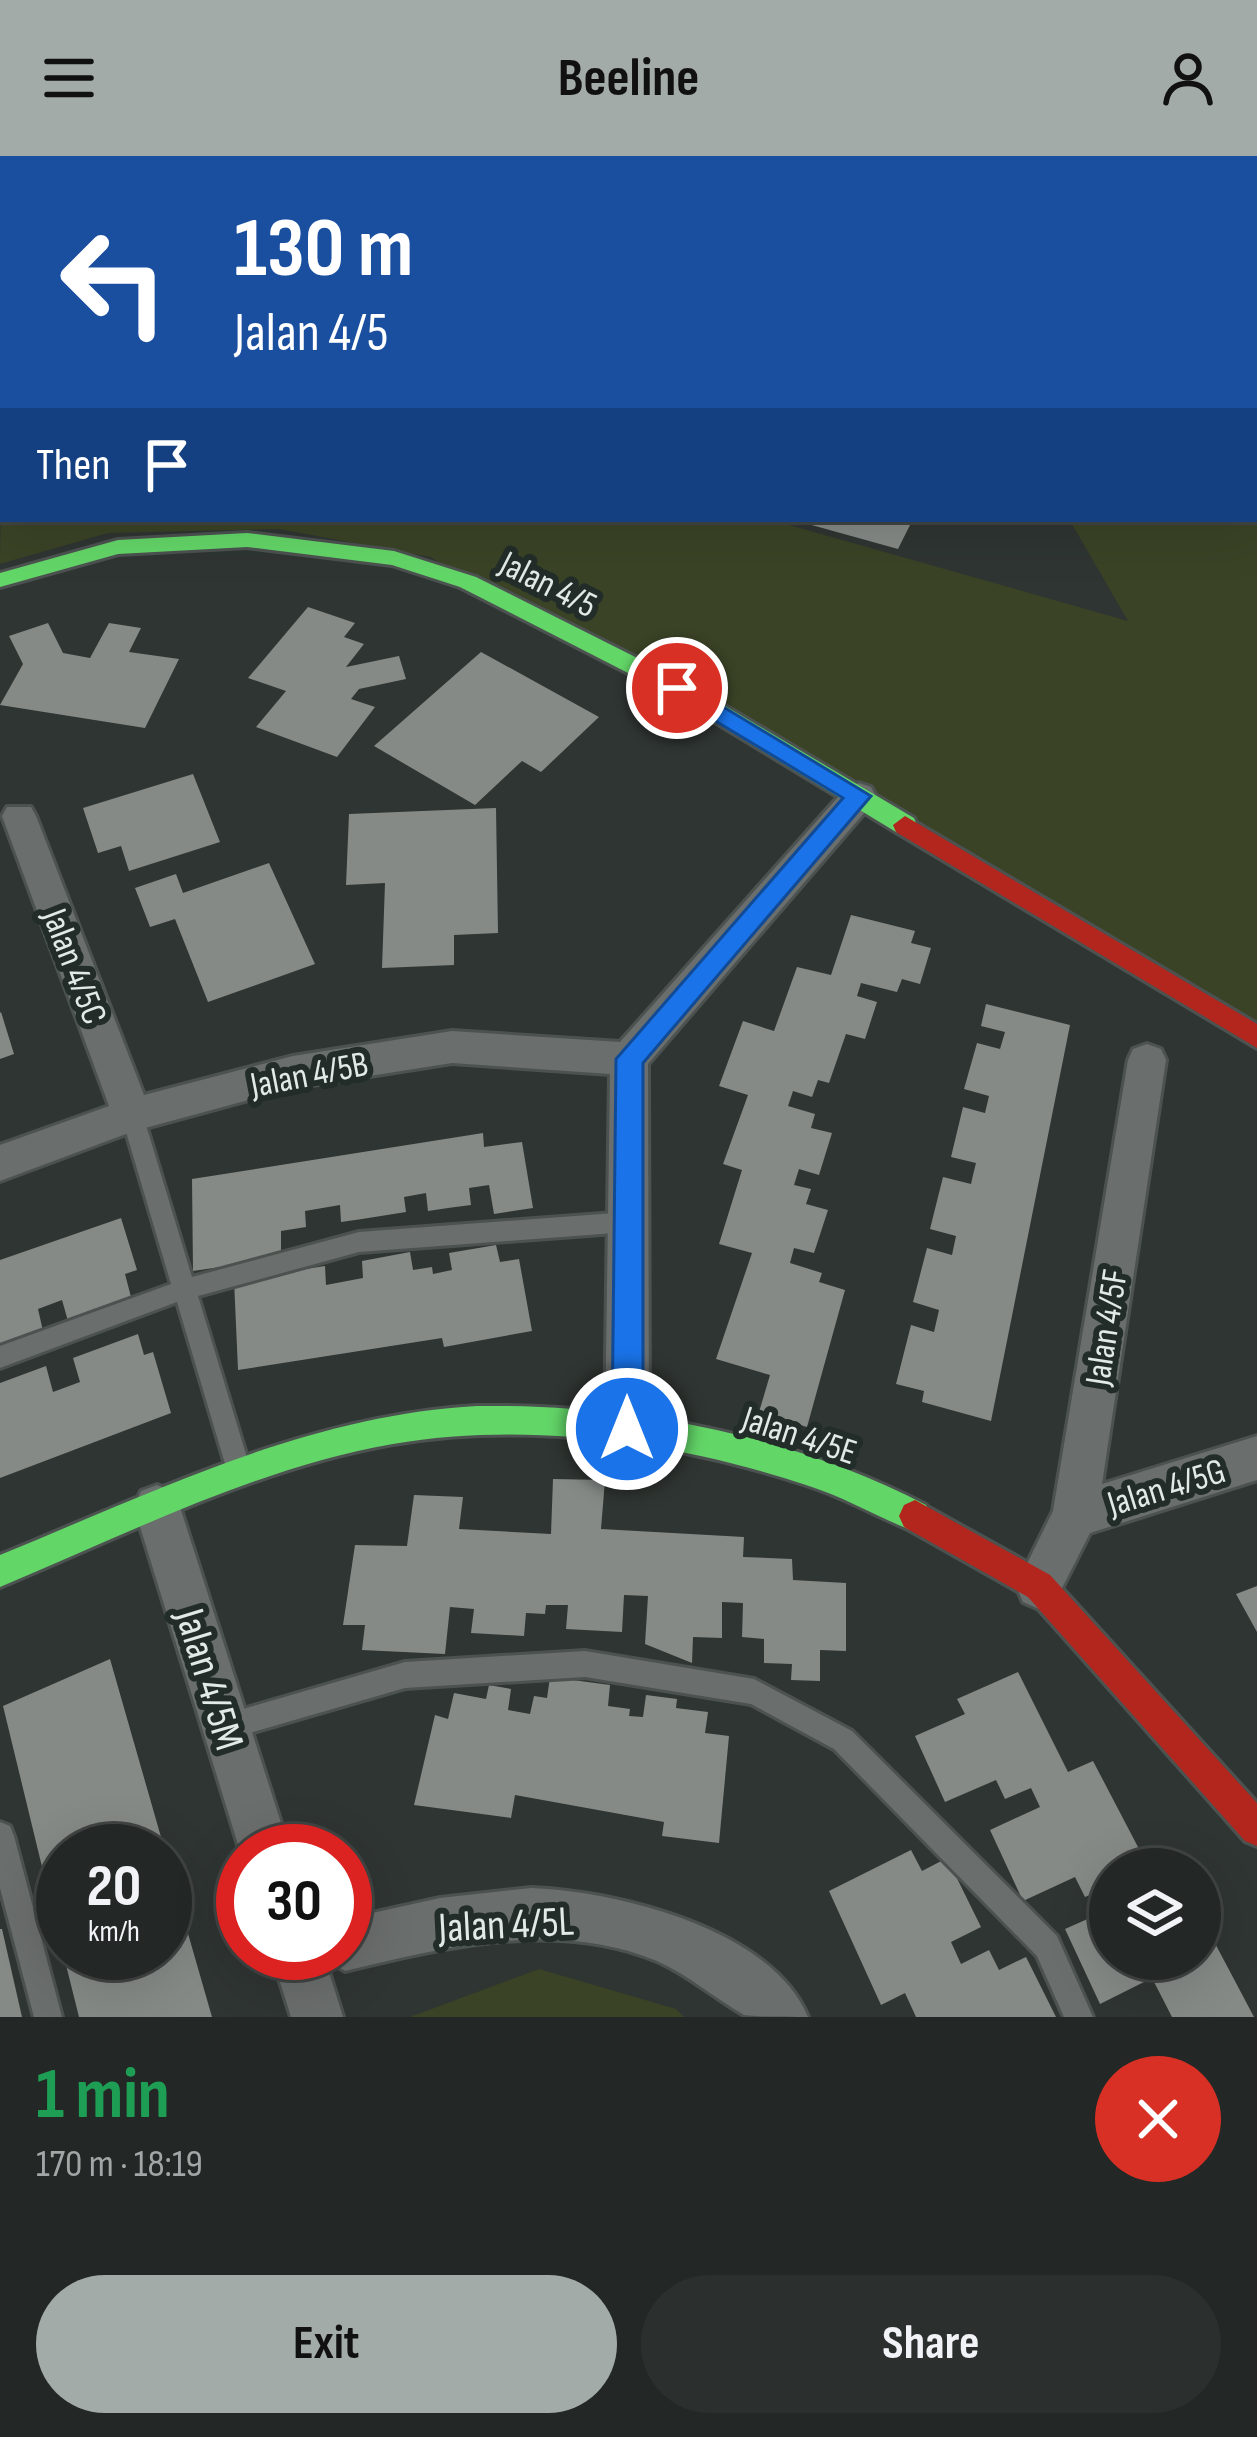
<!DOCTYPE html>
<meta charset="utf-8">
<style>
body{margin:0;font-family:"Sofia Sans Condensed",sans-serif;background:#2b302e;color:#f1f3f6;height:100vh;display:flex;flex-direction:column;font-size:45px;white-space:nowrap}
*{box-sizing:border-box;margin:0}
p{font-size:39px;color:#a3a6a7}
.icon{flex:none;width:66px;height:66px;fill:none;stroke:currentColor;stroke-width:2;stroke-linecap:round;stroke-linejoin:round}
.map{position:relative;height:1861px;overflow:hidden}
.panel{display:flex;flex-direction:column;background:#232826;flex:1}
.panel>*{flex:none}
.top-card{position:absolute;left:0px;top:0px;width:1257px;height:366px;box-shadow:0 12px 48px #0002,0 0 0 3px #404443;background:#1a4fa0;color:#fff;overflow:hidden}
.tools{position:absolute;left:1089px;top:1692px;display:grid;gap:24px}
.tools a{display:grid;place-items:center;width:132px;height:132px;border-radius:50%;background:#232826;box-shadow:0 12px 48px #0002,0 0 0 3px #404443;font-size:60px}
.speed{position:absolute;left:36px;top:1668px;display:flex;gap:24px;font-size:60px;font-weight:700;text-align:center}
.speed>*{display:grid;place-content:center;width:156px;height:156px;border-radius:50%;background:#232826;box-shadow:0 12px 48px #0002,0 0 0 3px #404443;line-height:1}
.speed small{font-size:30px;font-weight:400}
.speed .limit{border:18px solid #d22;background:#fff;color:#111}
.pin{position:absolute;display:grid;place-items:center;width:102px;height:102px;color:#fff;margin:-51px;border:6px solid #fff;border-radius:50%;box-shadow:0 3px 12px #0007}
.me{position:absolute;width:132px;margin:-66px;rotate:0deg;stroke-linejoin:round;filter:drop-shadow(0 0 9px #0008)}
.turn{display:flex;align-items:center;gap:42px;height:252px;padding:0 36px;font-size:54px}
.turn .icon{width:156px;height:156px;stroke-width:2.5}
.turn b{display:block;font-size:84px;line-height:102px}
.then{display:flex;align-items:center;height:114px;padding:0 36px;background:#0003;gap:24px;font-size:45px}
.round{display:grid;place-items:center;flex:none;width:126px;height:126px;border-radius:63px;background:#2b302e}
.headline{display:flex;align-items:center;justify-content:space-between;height:204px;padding:0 36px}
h1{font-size:72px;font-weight:700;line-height:90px;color:#1e9e55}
.cta{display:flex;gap:24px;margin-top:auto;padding:24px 36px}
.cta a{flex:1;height:138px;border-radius:72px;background:#a3aba8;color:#111;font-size:48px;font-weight:700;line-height:138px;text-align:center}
.cta a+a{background:#2b302e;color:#f1f3f6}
header{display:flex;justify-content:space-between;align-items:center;height:156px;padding:0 36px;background:#a3aba8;color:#111;font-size:54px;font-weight:700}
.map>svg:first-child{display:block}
</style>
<header><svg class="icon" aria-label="menu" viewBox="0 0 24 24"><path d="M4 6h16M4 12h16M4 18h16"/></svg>Beeline<svg class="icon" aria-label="person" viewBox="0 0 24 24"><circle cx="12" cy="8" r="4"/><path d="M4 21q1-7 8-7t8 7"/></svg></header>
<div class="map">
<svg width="1257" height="1861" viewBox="0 0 1257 1861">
<rect width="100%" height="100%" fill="#2f3532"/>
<g fill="#3a4326">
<polygon points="3,191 3,363 768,363 1128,465 1069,363 1254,363 1257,312 1257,870 430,401 279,373 108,377 0,408"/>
<polygon points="539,1813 676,1853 684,1861 410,1861"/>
</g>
<g fill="#858a87">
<polygon points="790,363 913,363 898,393"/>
<polygon points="308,451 355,467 344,481 364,488 346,511 399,500 406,523 359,533 351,543 375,551 337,601 256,571 286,535 248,522"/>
<polygon points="48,467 63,497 90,502 109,467 141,472 129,496 179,503 145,572 0,549 23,508 9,480"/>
<polygon points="481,496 599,561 541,616 522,605 475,649 374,590"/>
<polygon points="193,618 220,686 129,715 121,690 98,697 83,652"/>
<polygon points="496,652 498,777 454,779 454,809 382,812 385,727 346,729 349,658"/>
<polygon points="269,707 315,808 208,846 175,763 150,771 135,732 176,718 183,737"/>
<polygon points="851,759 915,775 911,787 931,792 920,828 902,823 897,836 861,827 857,840 877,846 865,883 846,878 829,927 818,924 812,941 793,935 788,950 815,958 811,972 832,977 819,1019 799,1013 794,1029 811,1033 806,1048 828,1054 814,1097 794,1092 790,1107 822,1117 819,1126 845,1134 807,1271 759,1256 770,1219 716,1203 752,1097 719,1088 742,1014 723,1008 748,939 719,930 743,865 774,875 797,811 831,819"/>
<polygon points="986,848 1070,869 991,1265 922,1246 924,1235 896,1228 911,1169 934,1176 939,1154 913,1146 927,1092 952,1099 956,1080 930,1073 943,1021 971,1028 973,1019 976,1007 951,1001 963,951 985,957 989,940 964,933 977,887 1000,893 1005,876 981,870"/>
<polygon points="1,856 14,898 0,903 0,857"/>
<polygon points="483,977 484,991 522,986 533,1052 494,1058 489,1029 469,1032 471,1049 448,1052 428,1055 426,1037 404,1041 406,1056 362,1063 341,1066 340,1049 305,1055 306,1071 281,1075 281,1102 193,1115 192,1023"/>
<polygon points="121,1062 137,1114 125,1118 131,1141 68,1165 62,1144 38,1153 43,1175 0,1191 0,1104"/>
<polygon points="496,1089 500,1106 519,1103 532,1175 444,1191 442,1182 238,1214 234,1124 325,1110 326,1129 363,1122 362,1105 410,1096 413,1114 432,1111 433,1118 452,1114 449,1097"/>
<polygon points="138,1178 144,1199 153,1196 171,1257 0,1322 0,1227 46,1210 53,1236 80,1226 73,1202"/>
<polygon points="553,1323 605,1324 601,1373 744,1381 743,1401 792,1403 793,1424 846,1427 846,1495 820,1494 820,1525 791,1524 792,1508 764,1507 764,1483 742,1481 743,1447 722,1446 722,1482 693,1481 692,1507 645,1488 648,1440 624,1439 622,1476 566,1473 568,1449 546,1449 545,1458 526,1457 524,1480 471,1477 474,1453 450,1451 445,1498 362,1494 365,1469 343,1469 355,1389 407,1390 414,1339 463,1341 459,1373 551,1378"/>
<polygon points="1257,1430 1257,1476 1236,1438"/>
<polygon points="110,1503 165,1695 63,1695 61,1789 3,1550"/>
<polygon points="1018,1516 1068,1616 1093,1605 1149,1712 1171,1702 1176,1713 1110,1713 1110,1730 1085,1741 1075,1721 1023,1745 990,1674 1040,1651 1031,1632 1005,1643 996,1624 945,1646 915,1580 965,1558 957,1543"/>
<polygon points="550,1521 610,1529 608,1550 630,1553 629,1560 643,1561 646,1539 677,1543 676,1552 708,1556 705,1577 729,1580 719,1687 662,1680 664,1666 515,1639 511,1662 414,1649 435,1559 448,1563 454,1537 486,1543 489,1529 511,1533 508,1554 530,1558 534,1540 547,1542"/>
<polygon points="911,1694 922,1715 947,1702 981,1771 951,1786 961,1808 989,1794 999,1814 1026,1801 1056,1861 916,1861 905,1837 881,1849 829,1735"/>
<polygon points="166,1701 212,1861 79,1861 63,1797 165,1797"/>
<polygon points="1110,1753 1110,1803 1200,1803 1200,1759 1254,1861 1172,1861 1152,1822 1100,1848 1065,1773"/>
<polygon points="0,1773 2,1773 22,1861 0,1861"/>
</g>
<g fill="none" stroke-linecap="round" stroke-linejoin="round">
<g stroke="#4c5250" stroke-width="6">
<g id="lane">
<polygon points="64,0 81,0 62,3"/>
<polygon points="98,0 118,0 121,3 101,3"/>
<rect x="591" y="0" width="14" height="3"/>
<rect x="716" y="0" width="14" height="3"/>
<polygon points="132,950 140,953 143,959 192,1121 359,1076 628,1056 636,1059 639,1066 636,1073 628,1076 359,1096 198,1140 252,1318 249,1326 240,1330 231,1326 228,1318 177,1146 0,1212 0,1190 171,1128 121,959 124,953"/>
<polygon points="585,1495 754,1523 852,1575 1057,1780 1093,1861 1064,1861 1037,1800 834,1593 751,1548 585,1521 405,1532 226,1584 217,1580 213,1571 217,1562 226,1558 405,1506"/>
<polygon points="0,1666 10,1670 14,1680 62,1861 34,1861 0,1732"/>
</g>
</g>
<g stroke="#4c5250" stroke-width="6">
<g id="street">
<polygon points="347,0 380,0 383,3 350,3"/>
<rect x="448" y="0" width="26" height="3"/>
<rect x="781" y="0" width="26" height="3"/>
<polygon points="0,40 3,41 3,57 0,56"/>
<rect x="1254" y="121" width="3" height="16"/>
<rect x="1254" y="285" width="3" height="18"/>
<polygon points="859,627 871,631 876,640 871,649 648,908 649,1273 643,1288 627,1294 611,1288 605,1273 610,918 452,907 293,932 134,975 0,1025 0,989 109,950 2,660 7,651 31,651 36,660 144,939 293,900 452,875 620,886 847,631"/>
<polygon points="1147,888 1161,893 1166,904 1102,1328 1257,1280 1257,1324 1090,1377 1055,1446 1039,1453 1023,1446 1016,1430 1053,1355 1128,904 1133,893"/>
<polygon points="157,1329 173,1335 180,1351 290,1695 243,1695 243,1703 240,1695 134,1351 141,1335"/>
<path d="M531 1732C617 1735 772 1773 808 1861 791 1861 759 1861 744 1859 714 1842 689 1819 657 1805 557 1763 445 1791 345 1815L325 1803 343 1861H291L271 1797H345V1763L440 1742Z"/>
</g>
</g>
<g stroke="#4c5250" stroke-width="6">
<g id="fast">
<polygon points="247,377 394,395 476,421 685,526 914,662 917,669 905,678 896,676 669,538 460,431 392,409 247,391 118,398 0,431 0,417 118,384"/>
<path d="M477 1250C631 1248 789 1278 926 1349L931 1360 926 1371 915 1376C878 1361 844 1341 806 1329 677 1286 528 1265 393 1288 256 1312 127 1378 0 1431V1399C154 1336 308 1259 477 1250Z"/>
</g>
</g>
<g stroke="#4c5250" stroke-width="6">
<g id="jam">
<polygon points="905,660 1257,868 1257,892 896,676 893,669"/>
<polygon points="915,1344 1050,1419 1257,1647 1257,1690 1245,1685 1028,1441 904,1371 899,1360 904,1349"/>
</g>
</g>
<use href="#lane" fill="#6a6e6c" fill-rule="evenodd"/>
<use href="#street" fill="#6a6e6c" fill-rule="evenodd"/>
<use href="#fast" fill="#63d668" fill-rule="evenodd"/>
<use href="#jam" fill="#b3261e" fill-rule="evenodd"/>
</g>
<polygon fill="#1a73e8" stroke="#114b97" stroke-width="3" points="677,523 871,640 643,907 643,1273 638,1283 627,1288 616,1283 612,1273 616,903 843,642 669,537 665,532"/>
<g text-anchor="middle" stroke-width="12" stroke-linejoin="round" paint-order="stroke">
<g font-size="36" fill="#e2eae7" stroke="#222d29">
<text transform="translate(549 427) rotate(27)" y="13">Jalan 4/5</text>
<text transform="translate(76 810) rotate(69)" y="13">Jalan 4/5C</text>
<text transform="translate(309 917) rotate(-11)" y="13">Jalan 4/5B</text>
<text transform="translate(1105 1171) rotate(-81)" y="13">Jalan 4/5F</text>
<text transform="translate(800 1278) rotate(18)" y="13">Jalan 4/5E</text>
<text transform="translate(1166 1330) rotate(-17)" y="13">Jalan 4/5G</text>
</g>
<g font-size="42" fill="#e2eae7" stroke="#222d29">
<text transform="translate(211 1523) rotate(73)" y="15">Jalan 4/5M</text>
<text transform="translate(506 1767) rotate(-3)" y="15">Jalan 4/5L</text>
</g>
</g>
</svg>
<div class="tools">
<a><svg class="icon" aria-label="layers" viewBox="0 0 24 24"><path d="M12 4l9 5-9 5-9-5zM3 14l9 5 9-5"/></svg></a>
</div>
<div class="speed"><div>20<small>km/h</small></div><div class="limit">30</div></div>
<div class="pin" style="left:677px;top:532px;background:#d93025"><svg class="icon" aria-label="arrive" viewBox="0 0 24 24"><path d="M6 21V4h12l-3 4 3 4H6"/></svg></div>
<svg class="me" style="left:627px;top:1273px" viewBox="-20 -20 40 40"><circle r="17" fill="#1a73e8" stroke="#fff" stroke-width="3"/><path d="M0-11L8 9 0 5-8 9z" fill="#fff"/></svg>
<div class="top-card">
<div class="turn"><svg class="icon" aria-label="left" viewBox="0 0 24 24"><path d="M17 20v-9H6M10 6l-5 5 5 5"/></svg><div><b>130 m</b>Jalan 4/5</div></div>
<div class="then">Then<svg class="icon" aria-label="arrive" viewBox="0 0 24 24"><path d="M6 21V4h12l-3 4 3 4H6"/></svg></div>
</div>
</div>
<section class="panel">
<div class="headline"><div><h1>1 min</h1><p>170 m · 18:19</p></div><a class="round" style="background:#d93025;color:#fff"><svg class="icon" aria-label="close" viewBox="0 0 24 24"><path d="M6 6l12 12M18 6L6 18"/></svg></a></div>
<div class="cta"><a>Exit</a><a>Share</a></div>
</section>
